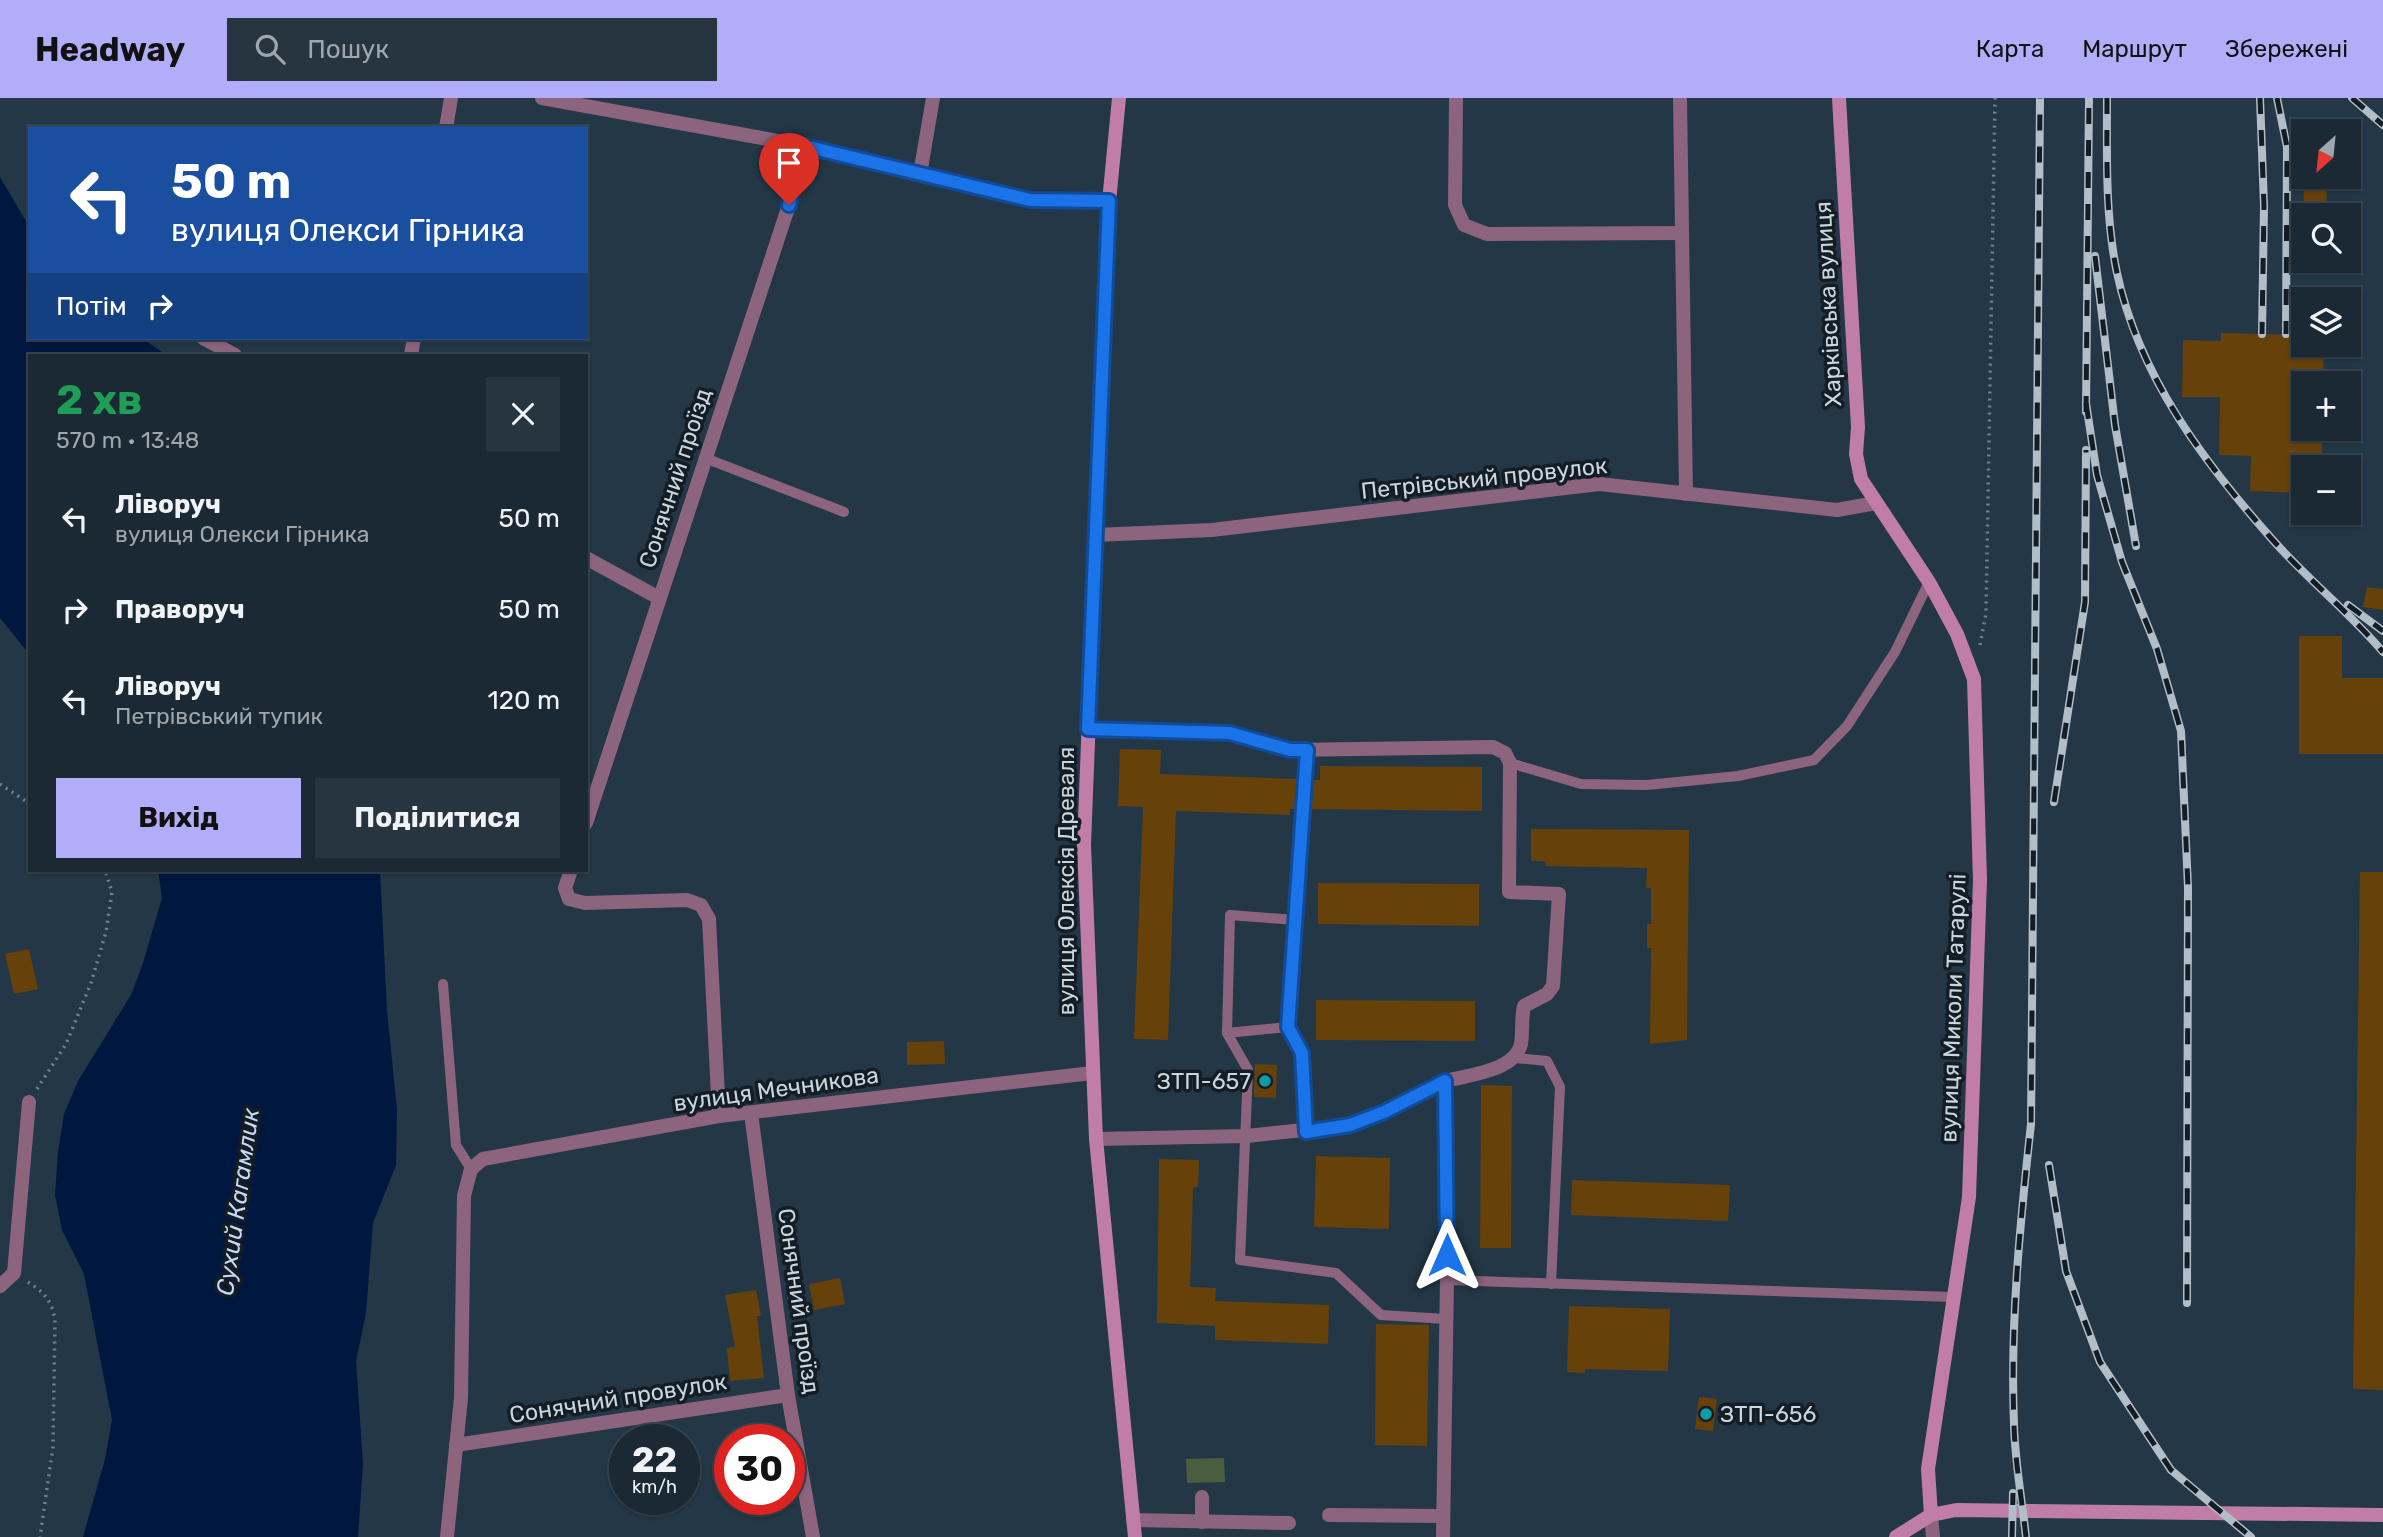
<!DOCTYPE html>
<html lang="uk">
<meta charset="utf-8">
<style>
body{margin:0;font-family:Rubik,sans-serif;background:#273540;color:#f1f3f6;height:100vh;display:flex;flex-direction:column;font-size:26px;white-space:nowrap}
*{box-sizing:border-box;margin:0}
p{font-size:23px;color:#9fa6ac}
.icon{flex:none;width:38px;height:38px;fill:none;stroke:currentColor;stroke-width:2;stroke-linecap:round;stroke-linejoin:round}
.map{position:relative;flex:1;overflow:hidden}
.sheet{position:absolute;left:28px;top:256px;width:560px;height:518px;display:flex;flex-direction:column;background:#1a2934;border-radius:0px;box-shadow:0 2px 5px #0004,0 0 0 2px #38454f}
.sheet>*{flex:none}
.top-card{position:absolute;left:28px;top:28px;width:560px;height:214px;border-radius:0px;box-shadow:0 2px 5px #0004,0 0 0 2px #38454f;background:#1a4fa0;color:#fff;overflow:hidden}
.needle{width:46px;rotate:207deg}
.fabs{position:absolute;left:2291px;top:21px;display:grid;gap:14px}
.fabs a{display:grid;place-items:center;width:70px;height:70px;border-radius:0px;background:#1a2934;box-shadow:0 2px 5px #0004,0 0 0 2px #38454f;font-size:35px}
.speed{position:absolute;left:609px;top:1326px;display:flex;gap:14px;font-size:35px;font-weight:700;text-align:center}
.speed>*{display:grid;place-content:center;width:91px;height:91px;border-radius:50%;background:#1a2934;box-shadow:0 2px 5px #0004,0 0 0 2px #38454f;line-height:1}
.speed small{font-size:18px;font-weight:400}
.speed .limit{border:10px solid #d22;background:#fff;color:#111}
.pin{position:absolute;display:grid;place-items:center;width:60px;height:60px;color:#fff;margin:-72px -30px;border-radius:50% 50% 50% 0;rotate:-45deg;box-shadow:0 0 7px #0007}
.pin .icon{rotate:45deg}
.me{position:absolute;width:77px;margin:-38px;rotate:0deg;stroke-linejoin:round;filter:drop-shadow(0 0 5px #0008)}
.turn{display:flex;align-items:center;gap:24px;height:147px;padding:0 28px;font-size:32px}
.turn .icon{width:91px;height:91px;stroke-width:2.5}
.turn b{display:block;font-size:49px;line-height:60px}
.then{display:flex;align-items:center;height:66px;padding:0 28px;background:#0003;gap:14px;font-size:26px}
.round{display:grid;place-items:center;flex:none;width:74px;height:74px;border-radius:0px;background:#273540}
.summary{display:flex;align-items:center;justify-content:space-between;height:119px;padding:0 28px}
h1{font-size:42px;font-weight:700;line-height:52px;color:#1e9e55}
.cta{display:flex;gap:14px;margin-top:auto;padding:14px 28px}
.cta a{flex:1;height:80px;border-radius:0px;background:#b2adf9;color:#111;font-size:28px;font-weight:700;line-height:80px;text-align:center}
.cta a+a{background:#273540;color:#f1f3f6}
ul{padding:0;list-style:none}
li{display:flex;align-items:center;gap:21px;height:91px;padding:0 28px}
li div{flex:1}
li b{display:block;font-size:26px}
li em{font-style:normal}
header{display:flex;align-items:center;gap:42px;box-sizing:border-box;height:98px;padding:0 35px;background:#b2adf9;color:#111}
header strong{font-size:33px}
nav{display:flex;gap:38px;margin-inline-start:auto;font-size:24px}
.search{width:490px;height:63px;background:#273540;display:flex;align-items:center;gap:18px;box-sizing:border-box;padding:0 24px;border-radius:0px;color:#9fa6ac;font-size:26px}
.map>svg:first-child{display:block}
</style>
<header>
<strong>Headway</strong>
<div class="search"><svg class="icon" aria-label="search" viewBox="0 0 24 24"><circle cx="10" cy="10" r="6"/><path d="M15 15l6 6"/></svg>Пошук</div>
<nav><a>Карта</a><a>Маршрут</a><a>Збережені</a></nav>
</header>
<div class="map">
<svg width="2383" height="1439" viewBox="0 0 2383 1439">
<rect width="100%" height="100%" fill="#233746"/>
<polygon fill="#4a5d3f" points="1224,1360 1225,1384 1187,1385 1186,1361"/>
<g fill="#00173f">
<polygon points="0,79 30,130 30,240 142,240 166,257 30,257 30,557 0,520"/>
<polygon points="158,772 380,772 387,913 397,1011 396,1067 373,1125 366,1215 356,1263 363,1366 358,1439 83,1439 105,1361 112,1322 84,1176 62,1132 55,1097 58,1054 64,1016 78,983 131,897 143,865 162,800"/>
</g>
<g fill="#67410a">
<polygon points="2304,79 2327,79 2326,117 2303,117"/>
<polygon points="2221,235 2303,237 2303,247 2324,247 2323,285 2303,285 2303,331 2322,331 2322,369 2303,369 2303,395 2250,393 2251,358 2219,357 2220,299 2182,299 2183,242 2221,243"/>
<polygon points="2367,489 2383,491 2383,512 2363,509"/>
<polygon points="2299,538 2342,538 2342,580 2383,580 2383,656 2299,656"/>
<polygon points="1120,651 1161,652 1160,676 1297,681 1295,711 1290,711 1290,717 1176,713 1168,942 1134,941 1143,709 1118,708"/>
<polygon points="1320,668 1482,669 1482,713 1310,711 1312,682 1320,682"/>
<polygon points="1531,731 1689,732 1687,942 1650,946 1651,850 1647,850 1647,826 1651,826 1651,790 1646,790 1647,770 1546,768 1545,763 1531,763"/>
<polygon points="2360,774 2383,774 2383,1292 2353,1291"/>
<polygon points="1318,785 1479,786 1479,828 1318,826"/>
<polygon points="29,851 38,891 14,896 5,856"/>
<polygon points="1316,902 1475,903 1475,943 1316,942"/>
<polygon points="944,943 945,966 907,967 907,944"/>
<polygon points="1255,966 1277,967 1276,1000 1254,999"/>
<polygon points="1481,987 1512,988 1511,1150 1480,1150"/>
<polygon points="1316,1058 1390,1060 1389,1131 1314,1129"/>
<polygon points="1159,1061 1199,1062 1198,1089 1193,1089 1190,1189 1216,1190 1215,1203 1329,1207 1328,1246 1215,1242 1215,1228 1157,1225"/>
<polygon points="1572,1082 1730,1087 1728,1123 1571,1117"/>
<polygon points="840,1180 845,1206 814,1212 809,1186"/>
<polygon points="756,1192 761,1218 757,1218 764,1280 730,1283 727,1250 735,1249 725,1197"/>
<polygon points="1569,1208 1670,1211 1668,1273 1585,1271 1585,1275 1567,1274"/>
<polygon points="1376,1226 1429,1227 1427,1348 1375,1347"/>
<polygon points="1699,1299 1717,1301 1713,1333 1695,1331"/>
</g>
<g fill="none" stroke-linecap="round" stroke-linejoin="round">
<g stroke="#71828e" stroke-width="3.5" stroke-dasharray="2 5" stroke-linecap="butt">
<polyline points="1980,547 1986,515 1995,0"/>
<polyline points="0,686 30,706"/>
<polyline points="37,991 66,946 91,885 106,834 112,794 105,772"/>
<path d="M28 1184C45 1195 51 1202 55 1221L53 1349 40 1439"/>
</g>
<g stroke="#8d647e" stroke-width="10">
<polyline points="705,360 844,414"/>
<polyline points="1510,665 1581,686 1647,687 1738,678 1814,662 1847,628 1895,554 1929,484"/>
<polyline points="1295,822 1230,817 1227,935 1248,972 1240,1162 1336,1175 1381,1217 1446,1221"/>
<polyline points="443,886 456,1047 471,1071"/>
<polyline points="1227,935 1288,929"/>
<polyline points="1515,960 1547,963 1560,989 1551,1186"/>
<polyline points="1306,1034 1302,955 1288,929 1306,652"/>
<polyline points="1447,1182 1952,1199"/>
</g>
<g stroke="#8d647e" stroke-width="14">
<polyline points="542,0 800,47 1030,102 1109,104"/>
<polyline points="1456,0 1455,107 1464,127 1487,136 1682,135"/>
<polyline points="1680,0 1686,396"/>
<polyline points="446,30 451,0"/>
<polyline points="920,76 933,0"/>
<polyline points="203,240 235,257"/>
<polyline points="411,257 414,240"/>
<polyline points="1095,437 1212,432 1599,386 1837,412 1876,405"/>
<polyline points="586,460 659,500"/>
<path d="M1088 631 1230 635 1290 652 1493 649 1505 655 1510 665 1509 794 1559 796 1553 888 1547 896 1524 908C1521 921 1523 934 1521 946 1515 973 1468 977 1445 983"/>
<polyline points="586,725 789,107 800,47"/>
<polyline points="571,772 565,790 569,801 585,805 687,802 701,807 709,821 719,1018"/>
<polyline points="751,1015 788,1297 813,1439"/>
<polyline points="1096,1041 1247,1038 1350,1027 1384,1014 1445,983 1447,1182 1443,1439"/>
<polyline points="0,1188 14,1175 29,1004"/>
<polyline points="456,1347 788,1297"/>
<polyline points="1202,1399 1202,1424"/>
<polyline points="1329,1417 1443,1418"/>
<polyline points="1931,1417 1933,1439"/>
<polyline points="1133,1422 1289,1425"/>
<polyline points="447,1439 461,1300 464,1098 471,1071 483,1061 719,1018 1092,975"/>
</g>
<g stroke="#bf7da7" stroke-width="14">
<polyline points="1119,0 1109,104 1084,747 1096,1041 1135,1439"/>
<polyline points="1839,0 1858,329 1856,356 1861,381 1929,484 1957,536 1974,581 1980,782 1969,1099 1928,1371 1931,1417"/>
<polyline points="1896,1439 1931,1417 1956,1412 2383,1417"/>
</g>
<g stroke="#b1bec8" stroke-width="8">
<g id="rail">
<path d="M2107 0C2107 59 2105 118 2117 175 2139 278 2203 363 2271 440 2306 480 2348 513 2383 554"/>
<polyline points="2260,0 2264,108 2262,236"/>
<polyline points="2277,0 2287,49 2286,236"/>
<polyline points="2352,0 2383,27"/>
<polyline points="2095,158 2115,327 2136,448"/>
<polyline points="2086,305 2097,377 2122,464 2157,551 2181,633 2188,789 2187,1205"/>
<polyline points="2086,314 2089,0"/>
<polyline points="2348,507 2383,533"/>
<polyline points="2054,704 2085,504 2086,352"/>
<polyline points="2049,1067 2066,1173 2100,1264 2171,1372 2251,1439"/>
<polyline points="2012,1439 2013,1395"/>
<path d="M2026 1439C2022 1402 2015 1364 2014 1327 2010 1225 2020 1126 2031 1026L2040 0"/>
</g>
</g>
<use href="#rail" stroke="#151d24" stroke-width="5" stroke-dasharray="16" stroke-linecap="butt"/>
</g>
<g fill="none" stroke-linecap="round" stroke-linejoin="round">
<g stroke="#114b97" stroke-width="18">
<polyline id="route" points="789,107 800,47 1030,102 1109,103 1088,631 1230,635 1290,652 1307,652 1288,929 1302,955 1306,1034 1350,1027 1384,1014 1445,983 1447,1157"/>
</g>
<use href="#route" stroke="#1a73e8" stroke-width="12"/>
</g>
<g fill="#0f9aa8" stroke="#151d24" stroke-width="2.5">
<circle cx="1265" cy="983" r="7"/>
<circle cx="1706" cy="1316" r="7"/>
</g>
<g text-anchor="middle" stroke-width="7" stroke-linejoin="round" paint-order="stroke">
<g font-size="23" fill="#cad6df" stroke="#151d24">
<text transform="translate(1828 206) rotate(-93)" y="8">Харківська вулиця</text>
<text transform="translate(675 380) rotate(-72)" y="8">Сонячний проїзд</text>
<text transform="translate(1484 380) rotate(-6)" y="8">Петрівський провулок</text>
<text transform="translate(1066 783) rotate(-90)" y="8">вулиця Олексія Древаля</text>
<text transform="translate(1953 910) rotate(-88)" y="8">вулиця Миколи Татарулі</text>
<text transform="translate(776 991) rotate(-8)" y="8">вулиця Мечникова</text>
<text transform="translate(799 1203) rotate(82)" y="8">Сонячний проїзд</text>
<text transform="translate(618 1300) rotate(-9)" y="8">Сонячний провулок</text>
</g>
<g font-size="23" fill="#cad6df" stroke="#151d24" text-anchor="end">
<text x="1251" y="991">ЗТП-657</text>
<text x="1720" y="1324" text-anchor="start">ЗТП-656</text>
</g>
<g font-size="24" font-style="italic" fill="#c5d9f6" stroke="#151d24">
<text transform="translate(238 1104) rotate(-82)" y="8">Сухий Кагамлик</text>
</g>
</g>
</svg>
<div class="fabs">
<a><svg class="needle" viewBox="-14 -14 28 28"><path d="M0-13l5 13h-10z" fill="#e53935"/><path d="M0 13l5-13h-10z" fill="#9fa6ac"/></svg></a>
<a><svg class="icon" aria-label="search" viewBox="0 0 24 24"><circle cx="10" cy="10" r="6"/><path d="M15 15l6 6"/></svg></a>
<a><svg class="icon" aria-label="layers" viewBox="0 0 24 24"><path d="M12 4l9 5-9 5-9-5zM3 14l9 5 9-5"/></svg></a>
<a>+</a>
<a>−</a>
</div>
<div class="speed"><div>22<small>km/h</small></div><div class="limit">30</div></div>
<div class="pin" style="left:789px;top:107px;background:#d93025"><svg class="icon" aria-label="arrive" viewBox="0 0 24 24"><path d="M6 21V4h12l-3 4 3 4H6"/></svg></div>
<svg class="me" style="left:1447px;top:1157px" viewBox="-20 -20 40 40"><path d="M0-17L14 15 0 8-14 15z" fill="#1a73e8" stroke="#fff" stroke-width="4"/></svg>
<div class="top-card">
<div class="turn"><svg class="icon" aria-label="left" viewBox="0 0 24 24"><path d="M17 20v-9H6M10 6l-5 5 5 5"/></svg><div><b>50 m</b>вулиця Олекси Гірника</div></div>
<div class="then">Потім<svg class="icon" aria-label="right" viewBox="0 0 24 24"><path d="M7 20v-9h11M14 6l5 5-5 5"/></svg></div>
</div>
<section class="sheet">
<div class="summary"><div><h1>2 хв</h1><p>570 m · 13:48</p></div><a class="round"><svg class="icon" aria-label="close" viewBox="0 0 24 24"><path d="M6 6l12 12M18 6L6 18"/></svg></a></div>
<ul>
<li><svg class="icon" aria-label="left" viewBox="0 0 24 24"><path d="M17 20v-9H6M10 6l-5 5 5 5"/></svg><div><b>Ліворуч</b><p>вулиця Олекси Гірника</p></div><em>50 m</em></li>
<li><svg class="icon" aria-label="right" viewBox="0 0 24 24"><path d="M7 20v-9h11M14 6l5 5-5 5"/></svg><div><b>Праворуч</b></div><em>50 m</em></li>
<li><svg class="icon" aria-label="left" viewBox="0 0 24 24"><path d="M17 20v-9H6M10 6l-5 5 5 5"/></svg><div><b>Ліворуч</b><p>Петрівський тупик</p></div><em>120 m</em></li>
</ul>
<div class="cta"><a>Вихід</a><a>Поділитися</a></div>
</section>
</div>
